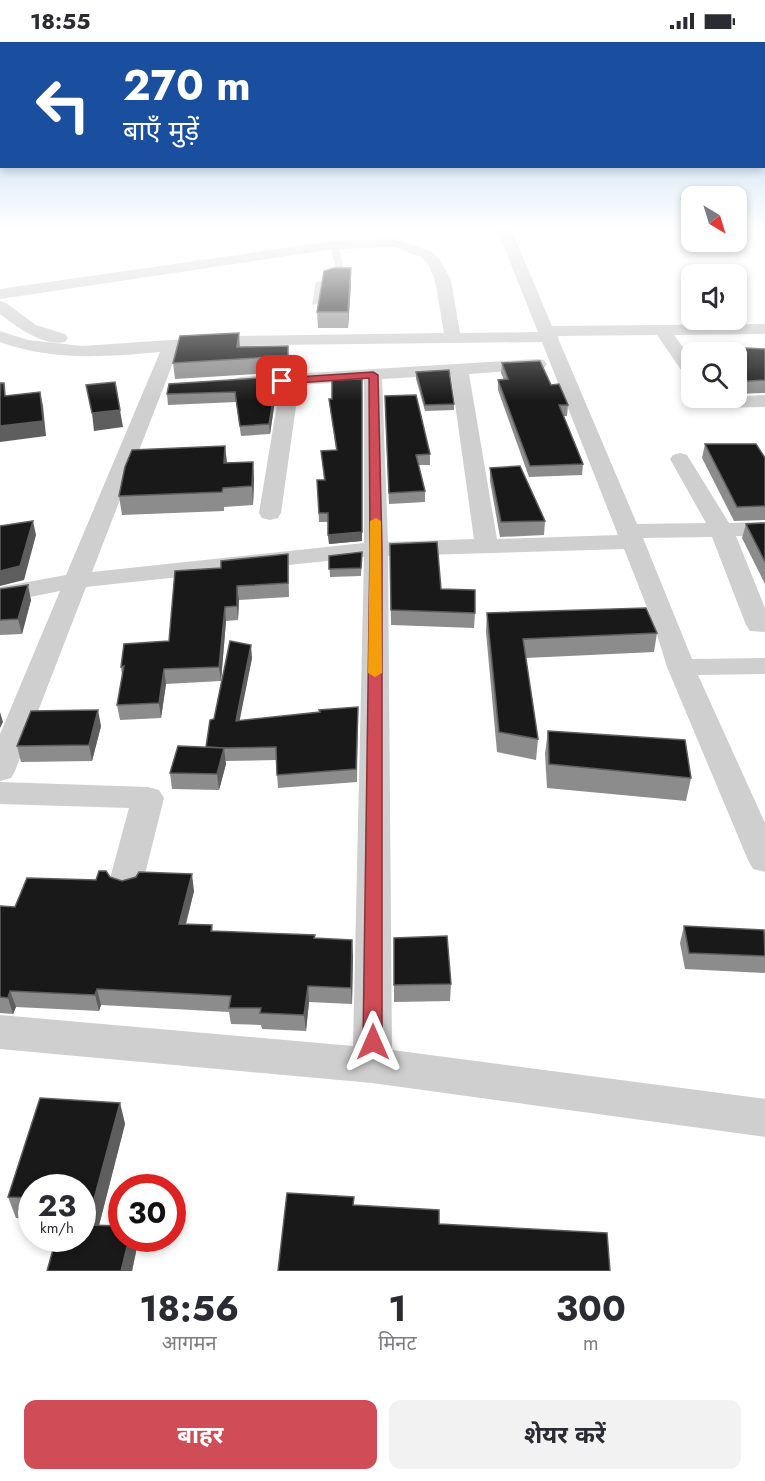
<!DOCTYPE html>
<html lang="hi">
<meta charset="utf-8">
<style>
body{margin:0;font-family:Jost,"Noto Sans Devanagari",sans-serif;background:#f2f2f3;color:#2b2b33;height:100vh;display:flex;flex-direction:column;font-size:22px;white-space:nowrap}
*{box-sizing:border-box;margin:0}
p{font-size:20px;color:#7c7c81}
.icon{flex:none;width:33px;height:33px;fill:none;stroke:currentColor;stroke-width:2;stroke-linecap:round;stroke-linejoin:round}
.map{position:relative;height:1229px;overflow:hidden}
.sheet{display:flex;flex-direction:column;background:#fff;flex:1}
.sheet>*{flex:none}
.top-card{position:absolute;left:0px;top:0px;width:765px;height:126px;box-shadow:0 3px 9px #0003;background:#1a4fa0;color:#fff;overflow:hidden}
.needle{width:39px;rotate:142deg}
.tools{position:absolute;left:681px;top:144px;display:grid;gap:12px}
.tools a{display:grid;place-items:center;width:66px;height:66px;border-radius:12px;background:#fff;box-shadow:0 3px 9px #0003;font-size:30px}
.speed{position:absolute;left:18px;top:1132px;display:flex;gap:12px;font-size:30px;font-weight:700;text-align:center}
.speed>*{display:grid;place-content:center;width:78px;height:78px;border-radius:50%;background:#fff;box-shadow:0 3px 9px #0003;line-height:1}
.speed small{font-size:15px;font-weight:400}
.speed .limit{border:9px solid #d22;background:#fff;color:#111}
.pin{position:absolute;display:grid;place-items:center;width:51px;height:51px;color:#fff;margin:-26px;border-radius:12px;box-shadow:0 3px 9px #0006}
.me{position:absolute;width:66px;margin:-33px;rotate:0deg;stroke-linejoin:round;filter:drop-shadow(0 0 4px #0008)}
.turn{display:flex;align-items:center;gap:21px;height:126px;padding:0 24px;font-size:27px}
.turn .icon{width:78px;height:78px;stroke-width:2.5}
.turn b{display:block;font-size:42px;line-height:51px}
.eta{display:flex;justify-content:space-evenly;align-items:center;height:102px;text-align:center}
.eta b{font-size:36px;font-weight:700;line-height:42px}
.primary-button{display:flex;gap:12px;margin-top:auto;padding:12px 24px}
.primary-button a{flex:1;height:69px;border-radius:12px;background:#d04d58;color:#fff;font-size:24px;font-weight:700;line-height:69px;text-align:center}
.primary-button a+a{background:#f2f2f3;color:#2b2b33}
.status{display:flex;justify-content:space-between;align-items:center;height:42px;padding:0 30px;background:#fff;direction:ltr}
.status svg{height:16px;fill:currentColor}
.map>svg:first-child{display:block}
</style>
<div class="status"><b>18:55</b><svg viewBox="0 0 49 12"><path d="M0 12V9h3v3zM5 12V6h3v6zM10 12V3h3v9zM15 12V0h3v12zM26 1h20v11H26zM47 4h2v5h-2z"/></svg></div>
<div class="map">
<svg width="765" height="1229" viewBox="0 0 765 1229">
<rect width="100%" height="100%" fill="#fff"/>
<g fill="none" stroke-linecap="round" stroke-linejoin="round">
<polygon fill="#cfcfcf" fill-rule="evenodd" points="334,201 338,203 346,236 323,243 319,261 312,263 316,240 338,235 330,203"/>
<g fill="#cfcfcf" fill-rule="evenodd">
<path d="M497 187H511L552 284 765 282V292L674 293 692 317V336L686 335 657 293 558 294V296L637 482 706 481 670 417 673 413 680 411 687 413 729 481 765 480V494H736L765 566V590L750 589 746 583 712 495 643 496 692 617 765 616V632L698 633 765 781V830L753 827 748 818 667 625 654 583 624 507 388 514 392 1008 765 1057V1095L372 1041 0 1007V973L353 1004 364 515 86 545 15 729 11 736 0 739V692L60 549 0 561V545L66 533 160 310C106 315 52 319 0 300V289L28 298 82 304 230 294 444 291 435 238 429 224 421 215 394 205 334 207 0 257V247L334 199 395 197 431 209 441 219 451 238 460 291 538 290ZM542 300 618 493 497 497 469 332 538 327 544 326 547 322 544 318 538 317 241 335 234 337 232 341 234 345 280 344 259 471 262 476 270 478 278 476 281 471 299 343 364 339V501L92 530 178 308 270 303ZM451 333 474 497 388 500 382 337Z"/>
<path d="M0 259 6 261 36 283 65 292 68 296 65 300C43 305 16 284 0 272Z"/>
<polygon points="765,353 765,365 713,366 706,364 701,356"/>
<polygon points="0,740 148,745 159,748 164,756 143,840 138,849 126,853 114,849 109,840 129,766 0,762"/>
</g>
</g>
<g fill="#8c8c8c">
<polygon points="351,226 351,242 348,286 318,286 317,270"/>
<polygon points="288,304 288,330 175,337 173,321 240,305"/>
<polygon points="709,304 765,307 765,351 736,352 736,310 708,310"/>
<polygon points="502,321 551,343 568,363 567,374 563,374 583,422 582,433 529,435 498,348 498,338 504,338 501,331"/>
<polygon points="416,330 454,362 454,368 425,369 416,337"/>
<polygon points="277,345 270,392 241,394 236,360 168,363 167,352"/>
<polygon points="329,357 362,499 329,502 328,480 319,480 317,438 324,438 321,409 336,408 330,366"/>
<polygon points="385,364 430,412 430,423 418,423 425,449 425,460 389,462"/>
<polygon points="705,402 765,416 765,478 734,479 702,416"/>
<polygon points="225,404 227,421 253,420 254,438 253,463 224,465 224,469 122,473 119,454"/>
<polygon points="490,426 545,479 544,493 500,495 490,439"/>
<polygon points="765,481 765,542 742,496 746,482"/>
<polygon points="390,502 441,547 475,571 474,586 391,583"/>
<polygon points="362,510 361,534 330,535 329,514"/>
<polygon points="288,512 289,555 239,558 238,578 226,579 221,639 166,642 161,676 120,678 117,663 122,634 121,625 169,599 221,526"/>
<polygon points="0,547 31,558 22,592 0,593"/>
<polygon points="487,571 657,591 654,610 526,616 538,697 536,718 497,710 486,590"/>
<polygon points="252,616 239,678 358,678 357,740 278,746 276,718 225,719 226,722 219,748 172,747 170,731 206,705 214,677"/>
<polygon points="101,684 92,719 21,720 17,704"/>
<polygon points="548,689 691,736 686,759 547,746 545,712"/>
<polygon points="110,835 122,839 194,849 186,883 212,883 213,890 315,896 353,914 352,962 309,960 306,989 262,987 261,983 231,982 229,970 101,963 99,969 16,965 13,972 0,971 0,864 15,865 96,838"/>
<polygon points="684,884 765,891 765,931 685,927 680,901"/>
<polygon points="394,896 451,942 450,959 394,960"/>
<polygon points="120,1061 125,1082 99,1183 137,1205 132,1229 47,1229 82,1146 32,1146 32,1177 16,1176 8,1155"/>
</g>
<g fill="#5e5e5e">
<polygon points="351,226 351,242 348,286 348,270"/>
<polygon points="239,291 240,307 237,305"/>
<polygon points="277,335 277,345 270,392 269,382"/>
<polygon points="362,337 362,499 329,502 328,493"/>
<polygon points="40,350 43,364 46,394 0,400 0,384"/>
<polygon points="120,368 123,385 94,389 92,371"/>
<polygon points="225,404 227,422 224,421"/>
<polygon points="253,420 254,438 253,463 252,444"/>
<polygon points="33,479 36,493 24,538 0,544 0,529"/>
<polygon points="28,543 31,558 22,592 18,577"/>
<polygon points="237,544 239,558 238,578 237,564"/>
<polygon points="225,565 226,579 221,639 219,625"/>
<polygon points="251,603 252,616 237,692 236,679"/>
<polygon points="164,627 166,642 161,676 159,661"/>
<polygon points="98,668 101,684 92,719 89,703"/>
<polygon points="0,670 3,680 0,686"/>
<polygon points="224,706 226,722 219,748 217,732"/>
<polygon points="192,832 194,849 181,899 179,882"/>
<polygon points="352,898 353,914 352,962 351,946"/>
<polygon points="308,944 309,960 306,989 304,973"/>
<polygon points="97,947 101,963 99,969 95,953"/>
<polygon points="10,949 16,965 13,972 8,956"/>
<polygon points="120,1061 125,1082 94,1203 87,1183"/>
<polygon points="129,1197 135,1197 137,1205 132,1229 121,1229"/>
</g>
<g fill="#191919" stroke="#5e5e5e" stroke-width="1.5">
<polygon points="334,226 351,226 348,270 317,270 324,229"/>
<polygon points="239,291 237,305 288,304 288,314 173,321 180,294"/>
<polygon points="709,304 765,307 765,338 736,340 736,310 714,310"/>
<polygon points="540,319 551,343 559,342 568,363 559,363 583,422 530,424 498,338 508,337 502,321"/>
<polygon points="449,328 454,362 425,363 416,330"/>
<polygon points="277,335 269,382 240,384 235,350 167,352 169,342"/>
<polygon points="362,337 362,490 328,493 328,471 319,471 317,438 325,438 321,409 337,408 329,357 332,357 332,338"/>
<polygon points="115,340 120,368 92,371 86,343"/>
<polygon points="0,341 4,341 5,354 40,350 43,379 0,384"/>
<polygon points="416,353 430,412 416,413 425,449 389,451 385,354"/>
<polygon points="705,402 756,402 765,416 765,464 737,465"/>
<polygon points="225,404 224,421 253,420 252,444 223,446 222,450 119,454 125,425 132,408"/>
<polygon points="520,424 545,479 501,480 490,426"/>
<polygon points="33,479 20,524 0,529 0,484"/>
<polygon points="765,481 765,520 746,482"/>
<polygon points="437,500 441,547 475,548 475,571 391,568 390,502"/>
<polygon points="362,510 361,526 329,527 329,514"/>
<polygon points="288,512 288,541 237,544 237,564 225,565 219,625 164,627 159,661 117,663 124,624 121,625 124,602 169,599 175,529 221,526 221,519"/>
<polygon points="28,543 18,577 0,578 0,547"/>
<polygon points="646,566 657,591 523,597 538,697 499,690 487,571"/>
<polygon points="230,599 251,603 236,679 320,670 319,668 358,665 356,727 277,733 276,705 224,706 206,705 210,678 214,677"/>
<polygon points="98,668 89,703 17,704 31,669"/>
<polygon points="548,689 685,698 691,736 549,722"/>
<polygon points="178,704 224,706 217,732 170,731"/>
<polygon points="99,829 106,829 110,835 122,839 136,835 139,830 192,832 179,882 212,883 211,889 315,893 314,896 352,898 351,946 308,944 304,973 260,971 261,966 229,966 231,954 97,947 95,953 10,949 8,956 0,955 0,864 15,865 27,836 96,838"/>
<polygon points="684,884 764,888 765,914 689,911"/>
<polygon points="447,894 451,942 394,943 394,896"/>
<polygon points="40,1056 120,1061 87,1183 122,1184 122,1197 129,1197 121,1229 47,1229 56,1197 82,1197 82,1146 32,1146 32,1156 8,1155"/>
<polygon points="287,1151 354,1155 353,1163 439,1168 439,1182 607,1191 610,1229 278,1229"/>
</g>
<linearGradient id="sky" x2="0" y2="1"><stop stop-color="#9ec5e8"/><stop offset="0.52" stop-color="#fff"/><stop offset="1" stop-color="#fff" stop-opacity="0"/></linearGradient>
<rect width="765" height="359" fill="url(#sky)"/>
<polygon fill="#d04d58" stroke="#873239" stroke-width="1.5" points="373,330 378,333 382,507 382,1000 380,1006 373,1009 366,1006 363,1000 370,507 369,336 282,342 277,339 282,336"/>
<polygon fill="#f59e0b" points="376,476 381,479 382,631 375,635 368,631 370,479"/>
</svg>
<div class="tools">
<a><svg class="needle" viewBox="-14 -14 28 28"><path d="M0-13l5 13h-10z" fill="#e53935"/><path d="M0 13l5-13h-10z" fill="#7c7c81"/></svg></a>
<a><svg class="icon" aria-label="sound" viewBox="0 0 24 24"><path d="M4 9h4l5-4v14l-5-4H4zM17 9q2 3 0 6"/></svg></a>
<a><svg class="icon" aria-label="search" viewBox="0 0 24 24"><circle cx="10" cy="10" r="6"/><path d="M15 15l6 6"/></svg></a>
</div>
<div class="speed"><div>23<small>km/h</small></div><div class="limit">30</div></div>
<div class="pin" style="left:282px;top:339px;background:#d93025"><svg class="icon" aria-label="arrive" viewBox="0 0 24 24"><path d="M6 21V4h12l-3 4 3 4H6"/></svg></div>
<svg class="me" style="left:373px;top:1000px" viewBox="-20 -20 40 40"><path d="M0-17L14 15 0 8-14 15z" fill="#d04d58" stroke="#fff" stroke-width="4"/></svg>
<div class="top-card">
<div class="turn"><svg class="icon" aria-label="left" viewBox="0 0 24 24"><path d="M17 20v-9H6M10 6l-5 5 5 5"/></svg><div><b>270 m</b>बाएँ मुड़ें</div></div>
</div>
</div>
<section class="sheet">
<div class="eta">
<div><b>18:56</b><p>आगमन</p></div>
<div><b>1</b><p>मिनट</p></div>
<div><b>300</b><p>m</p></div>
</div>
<div class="primary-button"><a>बाहर</a><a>शेयर करें</a></div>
</section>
